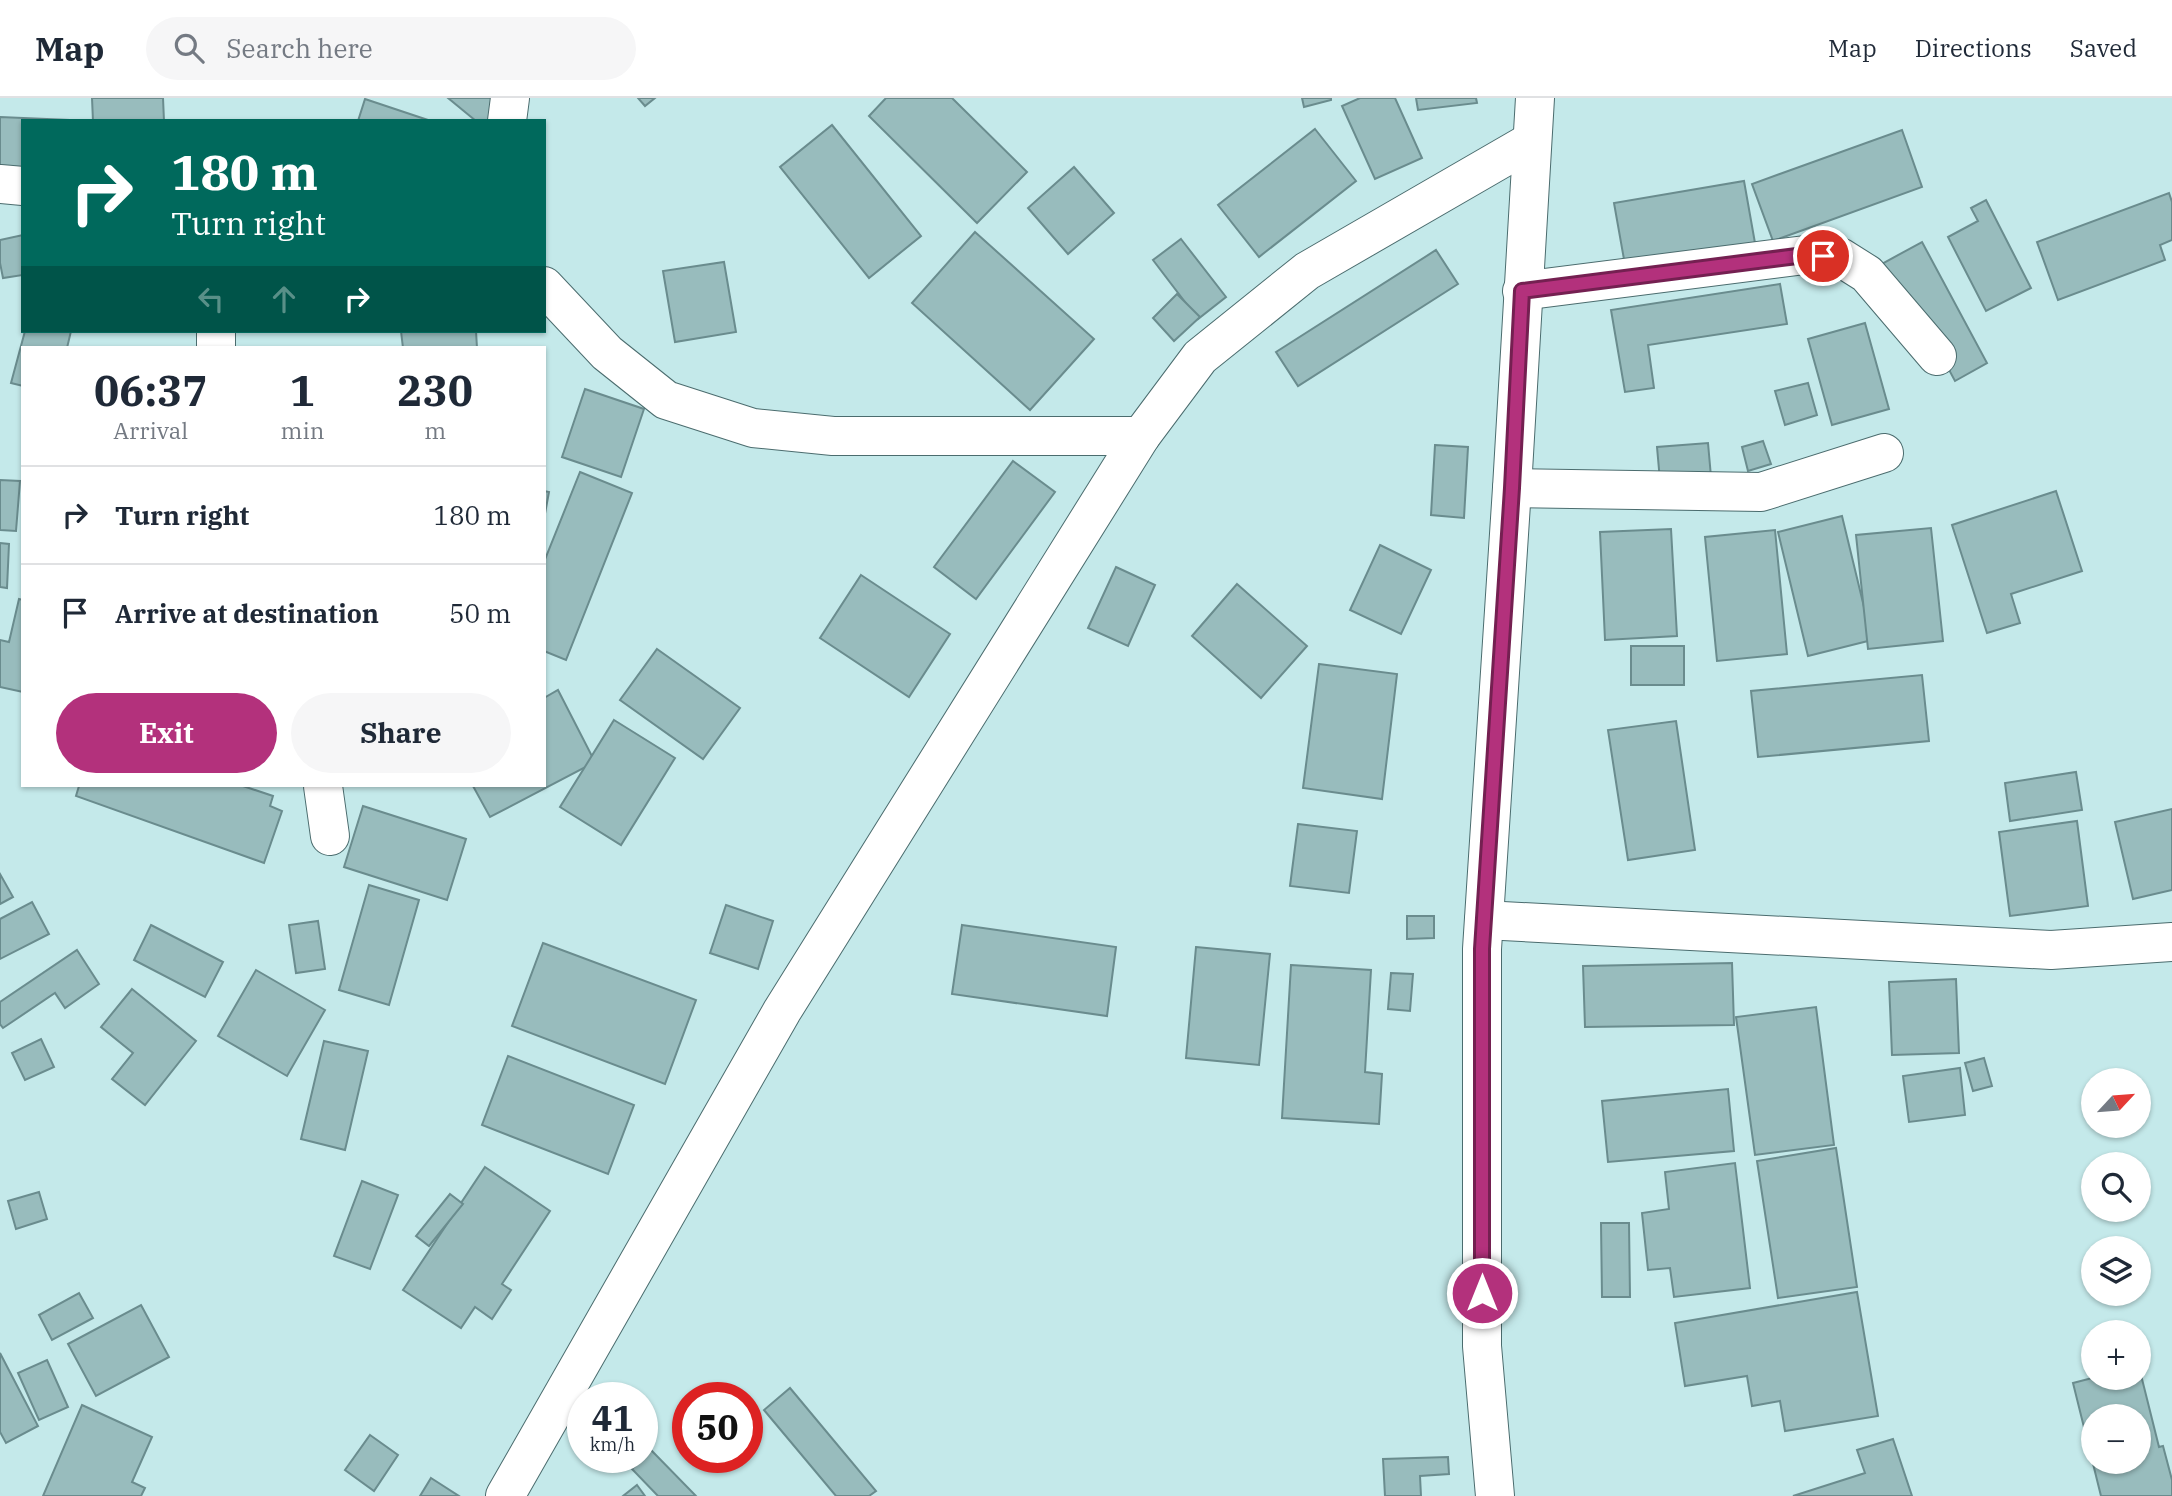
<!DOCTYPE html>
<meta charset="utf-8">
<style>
body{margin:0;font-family:"IBM Plex Serif",serif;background:#f6f6f7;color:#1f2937;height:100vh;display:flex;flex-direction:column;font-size:26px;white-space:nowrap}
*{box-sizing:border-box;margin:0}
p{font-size:23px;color:#747a83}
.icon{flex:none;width:38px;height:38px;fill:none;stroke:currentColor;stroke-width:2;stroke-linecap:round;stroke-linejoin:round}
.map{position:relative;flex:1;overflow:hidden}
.drawer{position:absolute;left:21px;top:248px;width:525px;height:441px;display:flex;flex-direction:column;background:#fff;border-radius:0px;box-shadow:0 2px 5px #0004}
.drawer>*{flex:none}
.top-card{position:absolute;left:21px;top:21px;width:525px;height:214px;border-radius:0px;box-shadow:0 2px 5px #0004;background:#00695c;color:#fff;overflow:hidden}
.needle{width:46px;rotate:64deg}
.controls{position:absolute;left:2081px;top:970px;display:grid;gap:14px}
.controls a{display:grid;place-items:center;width:70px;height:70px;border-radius:50%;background:#fff;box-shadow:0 2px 5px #0004;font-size:35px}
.speed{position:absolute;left:567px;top:1284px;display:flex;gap:14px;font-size:35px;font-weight:700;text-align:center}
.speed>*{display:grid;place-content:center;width:91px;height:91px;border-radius:50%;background:#fff;box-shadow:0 2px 5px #0004;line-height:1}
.speed small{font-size:18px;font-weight:400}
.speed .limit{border:10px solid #d22;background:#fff;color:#111}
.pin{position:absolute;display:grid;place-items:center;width:60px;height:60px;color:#fff;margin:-30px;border:4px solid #fff;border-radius:50%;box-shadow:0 2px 7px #0007}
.me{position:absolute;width:77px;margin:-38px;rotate:0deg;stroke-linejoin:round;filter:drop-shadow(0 0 5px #0008)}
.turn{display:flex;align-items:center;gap:24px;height:147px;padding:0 35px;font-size:32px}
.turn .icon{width:91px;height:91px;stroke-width:2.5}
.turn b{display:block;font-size:49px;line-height:60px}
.lanes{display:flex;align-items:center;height:66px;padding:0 35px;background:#0003;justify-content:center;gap:35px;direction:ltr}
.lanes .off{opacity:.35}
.eta{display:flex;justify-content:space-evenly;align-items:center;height:119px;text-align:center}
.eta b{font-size:42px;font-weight:700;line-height:49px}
.action{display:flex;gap:14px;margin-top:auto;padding:14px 35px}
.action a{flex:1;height:80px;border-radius:42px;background:#b3317c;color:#fff;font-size:28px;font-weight:700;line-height:80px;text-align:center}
.action a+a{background:#f6f6f7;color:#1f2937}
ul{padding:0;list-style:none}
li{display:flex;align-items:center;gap:21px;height:98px;padding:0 35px;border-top:2px solid #e0e1e3}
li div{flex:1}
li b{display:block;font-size:26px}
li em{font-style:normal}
header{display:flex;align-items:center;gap:42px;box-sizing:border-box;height:98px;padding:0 35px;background:#fff;border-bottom:2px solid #e0e1e3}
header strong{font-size:33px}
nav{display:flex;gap:38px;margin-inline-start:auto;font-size:24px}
.search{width:490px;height:63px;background:#f6f6f7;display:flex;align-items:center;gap:18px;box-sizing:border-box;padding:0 24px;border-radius:38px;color:#747a83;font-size:26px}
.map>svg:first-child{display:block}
</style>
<header>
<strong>Map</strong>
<div class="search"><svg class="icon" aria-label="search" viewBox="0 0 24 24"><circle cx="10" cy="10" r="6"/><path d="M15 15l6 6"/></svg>Search here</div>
<nav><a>Map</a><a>Directions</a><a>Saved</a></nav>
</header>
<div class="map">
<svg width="2172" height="1398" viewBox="0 0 2172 1398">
<rect width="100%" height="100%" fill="#c4e9ea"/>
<g fill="#98bcbd" stroke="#6a8c8e" stroke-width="2" fill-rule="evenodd">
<polygon points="92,0 163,0 164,23 93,23"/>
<polygon points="448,0 521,0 503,23 476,23"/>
<polygon points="638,0 655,0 645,8"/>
<polygon points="886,0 952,0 1027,74 977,125 869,18"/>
<polygon points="1302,0 1331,0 1331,2 1304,9"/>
<polygon points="1360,0 1395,0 1422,60 1375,81 1342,8"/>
<polygon points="1416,0 1476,0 1477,5 1418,12"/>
<polygon points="365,1 431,23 358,23"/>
<polygon points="0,19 70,22 23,23 23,101 0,100"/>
<polygon points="832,27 921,138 869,180 780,69"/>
<polygon points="1315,31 1356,83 1259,159 1218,107"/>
<polygon points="1902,32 1922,89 1773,143 1752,86"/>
<polygon points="1074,69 1114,115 1068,156 1028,110"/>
<polygon points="1744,83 1755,145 1625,167 1614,105"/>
<polygon points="2169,95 2172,104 2172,142 2160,147 2165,162 2058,202 2037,144"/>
<polygon points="1986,102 2031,190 1986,213 1948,139 1978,123 1971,110"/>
<polygon points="975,134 1094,241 1030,312 912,205"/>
<polygon points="23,137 23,177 3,180 0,165 0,142"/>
<polygon points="1181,141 1226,199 1198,221 1153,162"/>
<polygon points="1922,144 1987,265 1955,283 1933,242 1878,168"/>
<polygon points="1436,152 1458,186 1298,288 1276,254"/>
<polygon points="724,164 736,234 675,244 663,173"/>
<polygon points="1780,186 1787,226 1648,247 1654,290 1625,294 1611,212"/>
<polygon points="1177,196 1200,219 1174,243 1153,220"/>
<polygon points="1865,225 1889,311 1832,327 1808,241"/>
<polygon points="25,233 71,233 67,250 23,250 23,288 11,285"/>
<polygon points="401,233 476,233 477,250 403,250"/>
<polygon points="1808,285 1817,317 1785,327 1775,293"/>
<polygon points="585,291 644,311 621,379 562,359"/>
<polygon points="1763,343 1771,366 1748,373 1742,349"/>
<polygon points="1708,345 1712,390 1661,394 1657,349"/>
<polygon points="1435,347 1468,349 1464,420 1431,417"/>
<polygon points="1013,363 1055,394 976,501 934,469"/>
<polygon points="580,374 632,395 566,562 544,553 544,464"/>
<polygon points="0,382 20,383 16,433 0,432"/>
<polygon points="544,393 549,394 544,421"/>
<polygon points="2056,393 2082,473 2011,496 2020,525 1987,535 1952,427"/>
<polygon points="1842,418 1872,542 1808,558 1778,434"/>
<polygon points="1931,430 1943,543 1868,551 1856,437"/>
<polygon points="1671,431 1677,538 1605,542 1600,434"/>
<polygon points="1775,432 1787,556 1717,563 1705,439"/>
<polygon points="0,445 9,446 7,490 0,489"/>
<polygon points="1380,447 1431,472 1401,536 1350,512"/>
<polygon points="1116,469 1155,487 1128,548 1088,530"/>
<polygon points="861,477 950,536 909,599 820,540"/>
<polygon points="1237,486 1307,548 1261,600 1192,538"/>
<polygon points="19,501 23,502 23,594 0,589 0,542 9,544"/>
<rect x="1631" y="548" width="53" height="39"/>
<polygon points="657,551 740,610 703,661 620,602"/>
<polygon points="1319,566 1397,576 1382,701 1303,690"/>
<polygon points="1922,577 1929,643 1758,659 1751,593"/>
<polygon points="558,592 595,664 490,719 473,688 544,688 544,600"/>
<polygon points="614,622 675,660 621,747 560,709"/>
<polygon points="1676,623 1695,752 1628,762 1608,632"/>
<polygon points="2076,674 2082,712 2010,723 2005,685"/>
<polygon points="79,688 243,688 273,698 270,708 282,713 264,765 76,698"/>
<polygon points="363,708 466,741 447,802 344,769"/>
<polygon points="2172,711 2172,792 2133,801 2115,724"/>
<polygon points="2077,723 2088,808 2010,818 1999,734"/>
<polygon points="1298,726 1357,733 1349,795 1290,788"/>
<polygon points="0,776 13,799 0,806"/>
<polygon points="369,787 419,802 389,907 339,892"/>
<polygon points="32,804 49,836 0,861 0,821"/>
<polygon points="726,807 773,823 758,871 710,855"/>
<polygon points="1407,818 1434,818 1434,840 1407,841"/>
<polygon points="318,823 325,871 296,875 289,827"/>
<polygon points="151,827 223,864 205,899 134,862"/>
<polygon points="962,827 1116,849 1107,918 952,896"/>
<polygon points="543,845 696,902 665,986 512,928"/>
<polygon points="1196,849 1270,856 1259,967 1186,960"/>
<polygon points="77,852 99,886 65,910 55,895 3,930 0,926 0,904"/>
<polygon points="1732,865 1734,927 1585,929 1583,868"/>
<polygon points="1291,867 1371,872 1365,974 1382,976 1379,1026 1282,1020"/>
<polygon points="256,872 325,912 287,978 218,938"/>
<polygon points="1391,875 1413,876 1410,913 1388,911"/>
<polygon points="1956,881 1959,955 1892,957 1889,884"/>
<polygon points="132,891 196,943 145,1007 112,981 133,955 101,929"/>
<polygon points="1816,909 1834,1047 1755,1057 1736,919"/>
<polygon points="41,941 54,969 25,982 12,955"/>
<polygon points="324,943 368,953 345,1052 301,1041"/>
<polygon points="508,958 634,1007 608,1076 482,1027"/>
<polygon points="1984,960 1992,988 1973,993 1965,965"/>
<polygon points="1960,970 1965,1017 1909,1024 1903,978"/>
<polygon points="1728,991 1734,1053 1608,1064 1602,1003"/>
<polygon points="1836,1050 1857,1189 1778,1200 1757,1063"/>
<polygon points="1735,1065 1750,1190 1674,1199 1670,1170 1648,1172 1642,1115 1669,1111 1665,1074"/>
<polygon points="485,1069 550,1113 502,1186 511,1192 492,1221 475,1209 461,1230 403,1192"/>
<polygon points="362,1083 398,1097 370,1171 334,1158"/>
<polygon points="39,1094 47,1121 16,1131 8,1103"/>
<polygon points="450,1096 463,1106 429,1148 416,1138"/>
<polygon points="1601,1125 1629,1125 1630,1199 1602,1199"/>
<polygon points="1857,1194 1878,1318 1785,1333 1780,1303 1752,1308 1747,1278 1685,1288 1675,1225"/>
<polygon points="79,1195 93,1220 52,1242 39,1217"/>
<polygon points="141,1207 169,1259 96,1298 68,1246"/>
<polygon points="0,1255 38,1328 6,1345 0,1334"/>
<polygon points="47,1262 68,1309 39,1322 18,1275"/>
<path d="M2139 1269 2159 1349 2163 1348 2172 1382V1398H2101L2073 1285 2096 1279H2138ZM2093 1318H2138V1363H2093Z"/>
<polygon points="790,1290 876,1393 869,1398 836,1398 764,1312"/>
<polygon points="82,1307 152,1339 132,1384 145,1390 141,1398 43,1398"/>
<polygon points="370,1337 398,1357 374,1393 345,1372"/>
<polygon points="1893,1341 1912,1398 1793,1398 1865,1375 1857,1352"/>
<polygon points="651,1352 696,1398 658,1398 632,1371"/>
<polygon points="1448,1359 1449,1376 1420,1378 1421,1398 1385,1398 1383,1361"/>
<polygon points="431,1380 459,1398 420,1398"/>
<polygon points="637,1387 645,1398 623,1398"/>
</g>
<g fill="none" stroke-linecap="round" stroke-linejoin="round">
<g stroke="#4b6c6e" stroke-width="40">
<g id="street">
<polyline points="507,23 510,0"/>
<polyline points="0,86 23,88"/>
<polyline points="544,188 607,255 666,302 753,330 833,338 1141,338"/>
<polyline points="1522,193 1805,157 1840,159 1867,176 1937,258"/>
<polyline points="216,233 216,250"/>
<polyline points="1512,390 1761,394 1884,355"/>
<polyline points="323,688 330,738"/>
<polyline points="1484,822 2051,852 2172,844"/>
</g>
</g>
<g stroke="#4b6c6e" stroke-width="40">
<g id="secondary">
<polyline points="505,1398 782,913 1141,338 1200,259 1307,173 1532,43"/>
<polyline points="1495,1398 1482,1248 1482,851 1512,390 1535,0"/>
</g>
</g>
<use href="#street" stroke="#fff" stroke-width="38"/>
<use href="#secondary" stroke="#fff" stroke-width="38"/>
</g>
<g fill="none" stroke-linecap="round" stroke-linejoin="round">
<g stroke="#742051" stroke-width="18">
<polyline id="route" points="1482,1195 1482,851 1512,390 1522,193 1805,157 1823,158"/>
</g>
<use href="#route" stroke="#b3317c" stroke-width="12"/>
</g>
</svg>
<div class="controls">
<a><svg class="needle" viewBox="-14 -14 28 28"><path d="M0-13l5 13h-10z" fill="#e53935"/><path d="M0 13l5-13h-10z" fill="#747a83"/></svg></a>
<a><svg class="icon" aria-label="search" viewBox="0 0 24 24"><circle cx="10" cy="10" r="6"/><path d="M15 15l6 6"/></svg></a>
<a><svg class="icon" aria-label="layers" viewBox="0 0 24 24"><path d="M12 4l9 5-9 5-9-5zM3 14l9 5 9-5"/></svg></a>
<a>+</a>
<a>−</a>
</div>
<div class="speed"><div>41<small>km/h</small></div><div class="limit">50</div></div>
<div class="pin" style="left:1823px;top:158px;background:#d93025"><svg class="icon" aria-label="arrive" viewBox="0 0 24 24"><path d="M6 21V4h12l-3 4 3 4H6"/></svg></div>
<svg class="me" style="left:1482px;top:1195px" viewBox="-20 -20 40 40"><circle r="17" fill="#b3317c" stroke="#fff" stroke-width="3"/><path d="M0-11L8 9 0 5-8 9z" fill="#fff"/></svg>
<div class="top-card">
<div class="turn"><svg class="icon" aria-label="right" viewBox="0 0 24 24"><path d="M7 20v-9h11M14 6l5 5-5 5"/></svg><div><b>180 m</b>Turn right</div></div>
<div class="lanes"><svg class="icon off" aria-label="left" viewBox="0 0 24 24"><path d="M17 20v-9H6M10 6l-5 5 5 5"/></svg><svg class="icon off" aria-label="ahead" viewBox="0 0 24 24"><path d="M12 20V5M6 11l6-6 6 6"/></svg><svg class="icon" aria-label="right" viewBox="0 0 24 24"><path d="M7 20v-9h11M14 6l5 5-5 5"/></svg></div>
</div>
<section class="drawer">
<div class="eta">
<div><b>06:37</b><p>Arrival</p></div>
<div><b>1</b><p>min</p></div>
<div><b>230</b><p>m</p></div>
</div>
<ul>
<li><svg class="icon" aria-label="right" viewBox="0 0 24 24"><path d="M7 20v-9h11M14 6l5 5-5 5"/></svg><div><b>Turn right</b></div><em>180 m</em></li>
<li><svg class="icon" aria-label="arrive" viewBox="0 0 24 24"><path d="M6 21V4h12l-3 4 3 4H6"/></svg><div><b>Arrive at destination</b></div><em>50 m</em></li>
</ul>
<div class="action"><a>Exit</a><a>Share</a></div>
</section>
</div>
